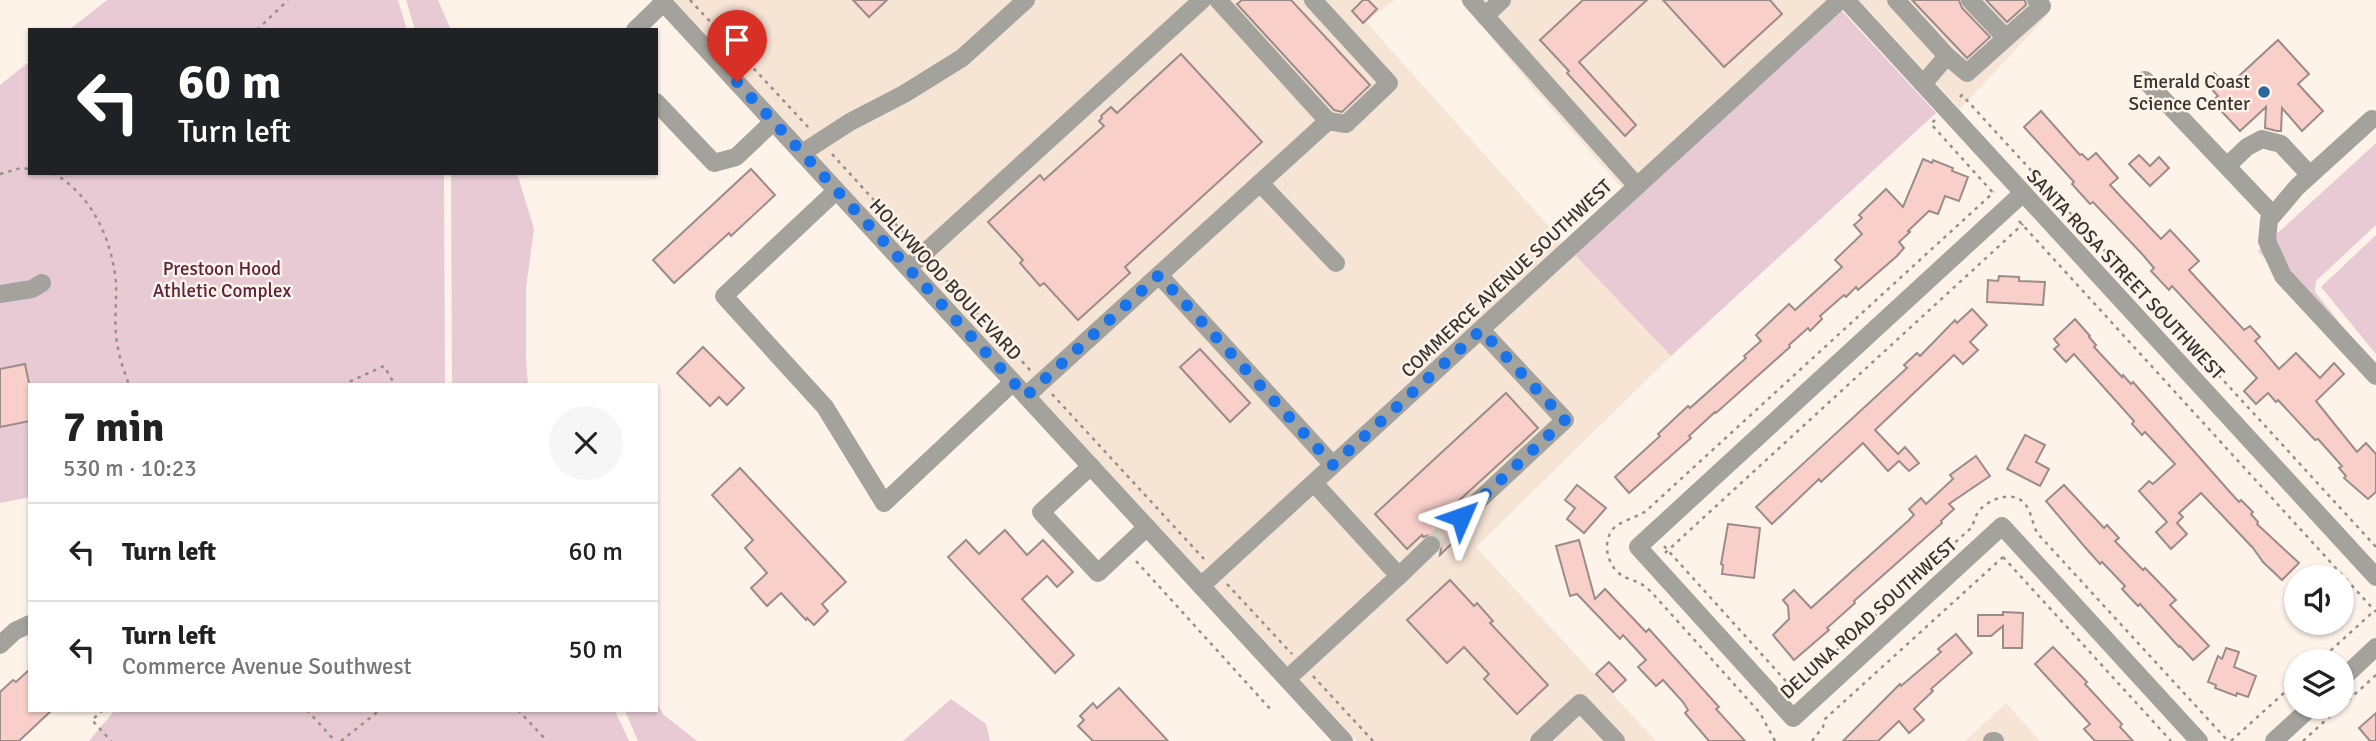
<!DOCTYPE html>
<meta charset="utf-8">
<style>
body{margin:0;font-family:Signika,sans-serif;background:#f6f6f6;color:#222;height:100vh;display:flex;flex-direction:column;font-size:26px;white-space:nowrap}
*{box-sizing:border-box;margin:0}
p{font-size:23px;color:#767676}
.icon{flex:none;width:38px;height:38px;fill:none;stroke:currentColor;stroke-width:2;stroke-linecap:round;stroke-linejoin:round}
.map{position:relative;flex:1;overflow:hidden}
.drawer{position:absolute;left:28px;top:383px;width:630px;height:329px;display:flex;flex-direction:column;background:#fff;border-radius:0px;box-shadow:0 2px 5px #0004}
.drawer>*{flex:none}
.banner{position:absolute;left:28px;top:28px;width:630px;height:147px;border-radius:0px;box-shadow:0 2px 5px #0004;background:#202124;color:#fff;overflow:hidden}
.fabs{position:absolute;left:2284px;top:565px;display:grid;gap:14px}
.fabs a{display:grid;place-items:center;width:70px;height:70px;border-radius:50%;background:#fff;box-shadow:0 2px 5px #0004;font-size:35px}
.pin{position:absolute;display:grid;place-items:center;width:60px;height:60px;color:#fff;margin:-72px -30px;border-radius:50% 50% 50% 0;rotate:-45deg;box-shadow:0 0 7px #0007}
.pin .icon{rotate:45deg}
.me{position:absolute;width:77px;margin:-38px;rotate:47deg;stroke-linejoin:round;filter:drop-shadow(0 0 5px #0008)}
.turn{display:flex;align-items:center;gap:24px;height:147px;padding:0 35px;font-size:32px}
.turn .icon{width:91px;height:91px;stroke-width:2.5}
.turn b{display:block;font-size:49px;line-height:60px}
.round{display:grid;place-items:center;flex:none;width:74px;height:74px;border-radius:37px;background:#f6f6f6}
.summary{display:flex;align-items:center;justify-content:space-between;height:119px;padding:0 35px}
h1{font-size:42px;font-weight:700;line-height:52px}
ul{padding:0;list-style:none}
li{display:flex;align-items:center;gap:21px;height:98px;padding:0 35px;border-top:2px solid #e0e0e0}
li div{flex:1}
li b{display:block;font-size:26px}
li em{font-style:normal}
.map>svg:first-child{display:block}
</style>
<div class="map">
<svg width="2376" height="741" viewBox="0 0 2376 741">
<rect width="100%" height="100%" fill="#fef3e9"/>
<g fill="#f6e4d5">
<polygon points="674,0 1395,0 1366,22 1563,242 1202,573"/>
<polygon points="1460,0 1827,0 1622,188 1535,90"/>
<polygon points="1859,0 2034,0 2048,15 1960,109"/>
<polygon points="1575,255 1671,356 1476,547 1656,741 1357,741 1214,586"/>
<polygon points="2006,703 2040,741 1965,741"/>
</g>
<g fill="#e8cad5">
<polygon points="107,0 398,0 407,30 69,30"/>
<polygon points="406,0 438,0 451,30 415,30"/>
<polygon points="1841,10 1936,113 1671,356 1575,255"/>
<polygon points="30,61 30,173 444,173 445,385 30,385 30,497 0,503 0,85"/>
<polygon points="2376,143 2376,225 2316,281 2315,292 2376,368 2376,380 2258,251"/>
<polygon points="451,173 517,173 534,229 526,288 526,358 528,385 452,385"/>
<polygon points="2376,235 2376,354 2321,287"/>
<polygon points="951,699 986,724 990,741 903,741"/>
<polygon points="656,703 664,715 697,741 638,741 625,711 656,710"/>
<polygon points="115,710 615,711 629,741 89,741"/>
</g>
<g fill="#f9cfc9" stroke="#9b8c8a" stroke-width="2">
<polygon points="853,0 887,0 869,17"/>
<polygon points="1242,0 1291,0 1370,85 1342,112 1334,110 1237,4"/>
<polygon points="1363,0 1368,0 1377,9 1363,23 1352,11"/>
<polygon points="1583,0 1647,0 1579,62 1636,125 1625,136 1567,73 1569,71 1540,40"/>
<polygon points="1663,0 1770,0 1782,14 1724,67"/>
<polygon points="1912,0 1959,0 1962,8 1990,37 1967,58"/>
<polygon points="1986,0 2025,0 2026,5 2007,22"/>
<polygon points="2278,40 2309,74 2298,84 2323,111 2302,131 2282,108 2281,131 2277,131 2265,128 2266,107 2240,131 2212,101 2218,96 2205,82 2214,73 2227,87"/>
<polygon points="1181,54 1262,142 1125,267 1130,273 1078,320 1044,283 1040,286 1020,263 1023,260 988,222 1040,175 1044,180 1104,126 1099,121 1102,118 1101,116 1111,107 1117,113"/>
<polygon points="2041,111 2080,155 2082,154 2088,160 2096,153 2118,178 2110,185 2161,239 2170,230 2199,261 2189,270 2244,330 2250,326 2260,337 2255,341 2279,369 2296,353 2320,378 2334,363 2344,374 2316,401 2357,452 2366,443 2376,454 2376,492 2368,499 2344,478 2346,476 2339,468 2342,466 2318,439 2315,440 2278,400 2276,402 2268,393 2256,404 2244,391 2257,378 2172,286 2169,290 2151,271 2154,268 2143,255 2093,202 2090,204 2072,184 2074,182 2024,127"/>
<polygon points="2139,155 2150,166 2159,157 2169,168 2150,186 2129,164"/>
<polygon points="1923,159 1932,163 1933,160 1953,168 1952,171 1968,177 1959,201 1945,196 1938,214 1929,211 1908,231 1910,232 1899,242 1904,248 1897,256 1858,290 1856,287 1846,297 1844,295 1820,316 1822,319 1810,331 1808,328 1789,345 1790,347 1716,413 1715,412 1689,436 1691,438 1629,493 1615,477 1660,436 1658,434 1688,406 1690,408 1746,358 1744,356 1761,341 1756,335 1789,304 1795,310 1842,267 1835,260 1862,234 1854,225 1862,218 1859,215 1886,189 1903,207"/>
<polygon points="751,169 775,195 731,236 729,233 674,283 653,260"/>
<polygon points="1999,276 2019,277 2019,281 2045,282 2043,305 1987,302 1988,280 1998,281"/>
<polygon points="1972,309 1987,325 1970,342 1978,350 1963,364 1954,355 1875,430 1898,454 1905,447 1919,463 1909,471 1899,461 1888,471 1863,443 1821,482 1819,479 1772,524 1756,507 1907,368 1904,365 1917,353 1920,356 1955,320 1957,323"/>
<polygon points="2075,319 2090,336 2089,337 2096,345 2094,347 2122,377 2123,375 2131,384 2133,382 2229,491 2239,502 2241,500 2253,512 2251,514 2258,522 2257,524 2299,563 2282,580 2263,562 2253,548 2201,493 2179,513 2183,517 2177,523 2187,534 2171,549 2156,532 2167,522 2139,491 2149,481 2153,484 2175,464 2145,432 2142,435 2132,424 2134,421 2074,354 2066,362 2054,349 2059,345 2054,339"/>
<polygon points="703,347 744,388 727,405 719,397 710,406 677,373"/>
<polygon points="1200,349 1250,403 1230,422 1180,367"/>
<polygon points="25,364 30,388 30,421 0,427 0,369"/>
<polygon points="1506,393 1538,428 1452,507 1450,519 1452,524 1458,528 1470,526 1440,555 1442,542 1433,534 1423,537 1422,535 1407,549 1375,514"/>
<polygon points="2025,435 2045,445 2036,462 2049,469 2040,486 2007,469"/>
<polygon points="1976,456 1990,476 1949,504 1954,509 1941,521 1942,523 1854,601 1855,603 1827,628 1829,630 1794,660 1773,635 1789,619 1788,606 1783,600 1794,590 1811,608 1908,521 1914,515 1909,509 1921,498 1926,504 1953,479 1950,475"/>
<polygon points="740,468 846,582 822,604 828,611 814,625 807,618 806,620 781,593 767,606 751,588 767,573 745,548 753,540 712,495"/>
<polygon points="1577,485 1606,508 1584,533 1567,519 1575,508 1565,500"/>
<polygon points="2064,485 2104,528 2107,525 2119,538 2115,541 2143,570 2145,568 2176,600 2170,605 2209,646 2193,660 2180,646 2179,647 2140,604 2138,606 2122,589 2125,586 2102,562 2100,564 2084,546 2046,501"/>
<polygon points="1728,524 1760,528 1754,578 1722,574 1723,565 1721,564"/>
<polygon points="1005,530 1027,555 1043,540 1073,572 1057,587 1047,576 1022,599 1074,655 1055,673 948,557 966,540 979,554"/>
<polygon points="1579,540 1595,599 1605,589 1646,632 1649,629 1719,707 1716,709 1745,741 1709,741 1685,713 1688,710 1683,702 1663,680 1656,686 1638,667 1646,660 1623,635 1620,639 1577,594 1570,596 1556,546"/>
<polygon points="1450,580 1474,606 1477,603 1493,621 1490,623 1548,685 1517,714 1484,679 1489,674 1464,647 1447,663 1407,620"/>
<polygon points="2003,612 2023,613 2022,648 2003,648 2003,626 1991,636 1978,636 1978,615 2003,615"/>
<polygon points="1956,634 1972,653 1931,689 1933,691 1914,709 1924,720 1909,733 1899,721 1878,741 1843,741 1900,684 1901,686 1941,652 1938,649"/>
<polygon points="2053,647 2087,682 2085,684 2122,724 2120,727 2133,741 2095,741 2084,729 2090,724 2035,664"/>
<polygon points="2226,648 2239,652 2234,667 2256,676 2248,697 2237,693 2236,696 2215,688 2216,685 2208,682 2218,656 2222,659"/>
<polygon points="1609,662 1626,680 1613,692 1596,674"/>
<polygon points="30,669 30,710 52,710 19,741 0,741 0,692 13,680 16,682"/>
<polygon points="1119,688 1168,741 1093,741 1078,726 1084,720 1080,716 1093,703 1097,708"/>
<polygon points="2376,713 2376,741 2370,741 2359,728"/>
</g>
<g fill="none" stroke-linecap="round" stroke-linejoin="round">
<polyline stroke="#d6cdc4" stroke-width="18" stroke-dasharray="18 9" stroke-linecap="butt" points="1431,545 1461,517"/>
<g stroke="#978f89" stroke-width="2.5" stroke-dasharray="3.5 5" stroke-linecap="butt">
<polyline points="690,0 809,128"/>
<polyline points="257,30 288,0"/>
<polyline points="1960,97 1962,95 2376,547"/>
<polyline points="1935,120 1931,124 1995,195"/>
<polyline points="832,154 912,242"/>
<path d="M53 173C92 195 112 239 116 283 117 304 113 327 118 348 120 361 125 373 129 385"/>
<polyline points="0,174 21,168 30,169"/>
<polyline points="2019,221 2376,612"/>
<polyline points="935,268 1031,371"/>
<polyline points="342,385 384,366 395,385"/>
<polyline points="1052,394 1204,559"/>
<polyline points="1664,546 1793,689"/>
<polyline points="1665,553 2023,224"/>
<polyline points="2003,557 2171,741"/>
<polyline points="1136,561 1273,712"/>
<polyline points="1227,584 1292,654"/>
<polyline points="2318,662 2374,611"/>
<polyline points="1313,676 1373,741"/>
<path d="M1792 691 1972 527C1974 522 1975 516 1979 511 1988 499 2013 490 2024 503 2032 511 2032 525 2038 534L2228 741"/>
<polyline points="2342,706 2376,675"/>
<polyline points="103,710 92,720 111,741"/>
<polyline points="307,710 335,741"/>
<polyline points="518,710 547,741"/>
<polyline points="341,741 380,710"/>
<path d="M1775 741 1760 713 1654 595C1650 591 1646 586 1641 584 1635 580 1627 579 1621 575 1606 564 1601 539 1616 526 1625 520 1637 517 1646 511L1994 192"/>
<polyline points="1812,741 1823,727 1825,719 2003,557 2003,554"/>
<polyline points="2231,741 2296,682"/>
<polyline points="2303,741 2340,707"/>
</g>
<g stroke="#a3a29c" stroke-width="18">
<polyline points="661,0 1344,741"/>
<polyline points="1313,0 1389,83 1346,124 1328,121"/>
<polyline points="1471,0 1637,186"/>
<polyline points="1846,0 2376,577"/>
<polyline points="1896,0 1947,56 1967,73 2006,38 1970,0"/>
<polyline points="1485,16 1502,0"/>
<polyline points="635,30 663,3"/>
<polyline points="2006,38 2042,6 2036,0"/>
<polyline points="2145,80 2273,215"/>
<polyline points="1923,84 1947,56"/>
<polyline points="656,102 714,163 736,157 773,122"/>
<polyline points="2372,119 2297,187 2269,220 2267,241 2283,276 2376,376"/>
<polyline points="802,153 850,122 904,94 962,58 1026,0"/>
<polyline points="2227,166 2247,147 2262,139 2281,144 2310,175"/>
<polyline points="1260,183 1336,263"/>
<polyline points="836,191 724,296 825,407 884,503 1013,382"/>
<polyline points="2023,193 1638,547 1793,718 2002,526 2199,741"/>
<polyline points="908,268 1202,0"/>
<polyline points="1159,275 1333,465"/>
<polyline points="0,294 32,289 42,283"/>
<polyline points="1026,396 1328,121 1218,0"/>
<polyline points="1091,466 1041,512 1098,573 1147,527"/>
<polyline points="1461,517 1565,420 1481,330"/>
<polyline points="1399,576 1431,545"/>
<polyline points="1201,586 1840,0"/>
<polyline points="0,645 15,631 30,624"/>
<polyline points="1287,679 1399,576 1314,483"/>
<polyline points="2342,679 2376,647"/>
<polyline points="1539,741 1580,703 1616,741"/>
<polyline points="1992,741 1995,741"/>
<polyline points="2274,741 2311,707"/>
</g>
</g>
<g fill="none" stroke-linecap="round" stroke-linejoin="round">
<polyline stroke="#1a73e8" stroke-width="12" stroke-dasharray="0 21.6" points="737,82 1026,396 1159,275 1333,465 1481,330 1565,420 1461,517"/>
</g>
<circle fill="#2a679e" stroke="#fef3e9" stroke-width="2.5" cx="2264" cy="92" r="7"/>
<g text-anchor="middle" stroke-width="5" stroke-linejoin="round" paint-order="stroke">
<g font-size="19" fill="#383330" stroke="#fef3e9" text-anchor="end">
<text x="2250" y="88">Emerald Coast<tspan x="2250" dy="22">Science Center</tspan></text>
</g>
<g font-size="19" fill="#5c223e" stroke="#fef3e9">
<text x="222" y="275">Prestoon Hood<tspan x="222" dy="22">Athletic Complex</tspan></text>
</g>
<g font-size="19" fill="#383330" stroke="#fef3e9">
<text transform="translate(2126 274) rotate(47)" y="7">SANTA ROSA STREET SOUTHWEST</text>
<text transform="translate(1506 278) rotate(-43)" y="7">COMMERCE AVENUE SOUTHWEST</text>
<text transform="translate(946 279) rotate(47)" y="7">HOLLYWOOD BOULEVARD</text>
<text transform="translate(1868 618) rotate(-42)" y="7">DELUNA ROAD SOUTHWEST</text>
</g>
</g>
</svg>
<div class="fabs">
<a><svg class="icon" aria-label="sound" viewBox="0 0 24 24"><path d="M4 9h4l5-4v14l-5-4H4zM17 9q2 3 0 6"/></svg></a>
<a><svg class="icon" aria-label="layers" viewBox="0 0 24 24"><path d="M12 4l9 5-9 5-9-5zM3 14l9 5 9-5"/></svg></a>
</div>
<div class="pin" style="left:737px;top:82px;background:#d93025"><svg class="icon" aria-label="arrive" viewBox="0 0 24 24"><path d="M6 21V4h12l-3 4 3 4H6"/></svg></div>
<svg class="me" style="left:1461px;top:517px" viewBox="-20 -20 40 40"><path d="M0-17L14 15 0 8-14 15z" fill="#1a73e8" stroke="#fff" stroke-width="4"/></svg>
<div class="banner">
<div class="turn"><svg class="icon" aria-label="left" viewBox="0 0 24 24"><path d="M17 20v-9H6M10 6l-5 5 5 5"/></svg><div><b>60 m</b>Turn left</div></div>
</div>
<section class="drawer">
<div class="summary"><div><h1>7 min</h1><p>530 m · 10:23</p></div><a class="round"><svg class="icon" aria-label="close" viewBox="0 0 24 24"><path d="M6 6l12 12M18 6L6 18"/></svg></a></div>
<ul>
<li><svg class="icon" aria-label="left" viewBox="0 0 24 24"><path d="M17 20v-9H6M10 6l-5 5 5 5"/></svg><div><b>Turn left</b></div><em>60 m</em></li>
<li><svg class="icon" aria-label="left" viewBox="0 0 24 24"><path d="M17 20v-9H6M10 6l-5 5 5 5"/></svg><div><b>Turn left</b><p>Commerce Avenue Southwest</p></div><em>50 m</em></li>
</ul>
</section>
</div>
